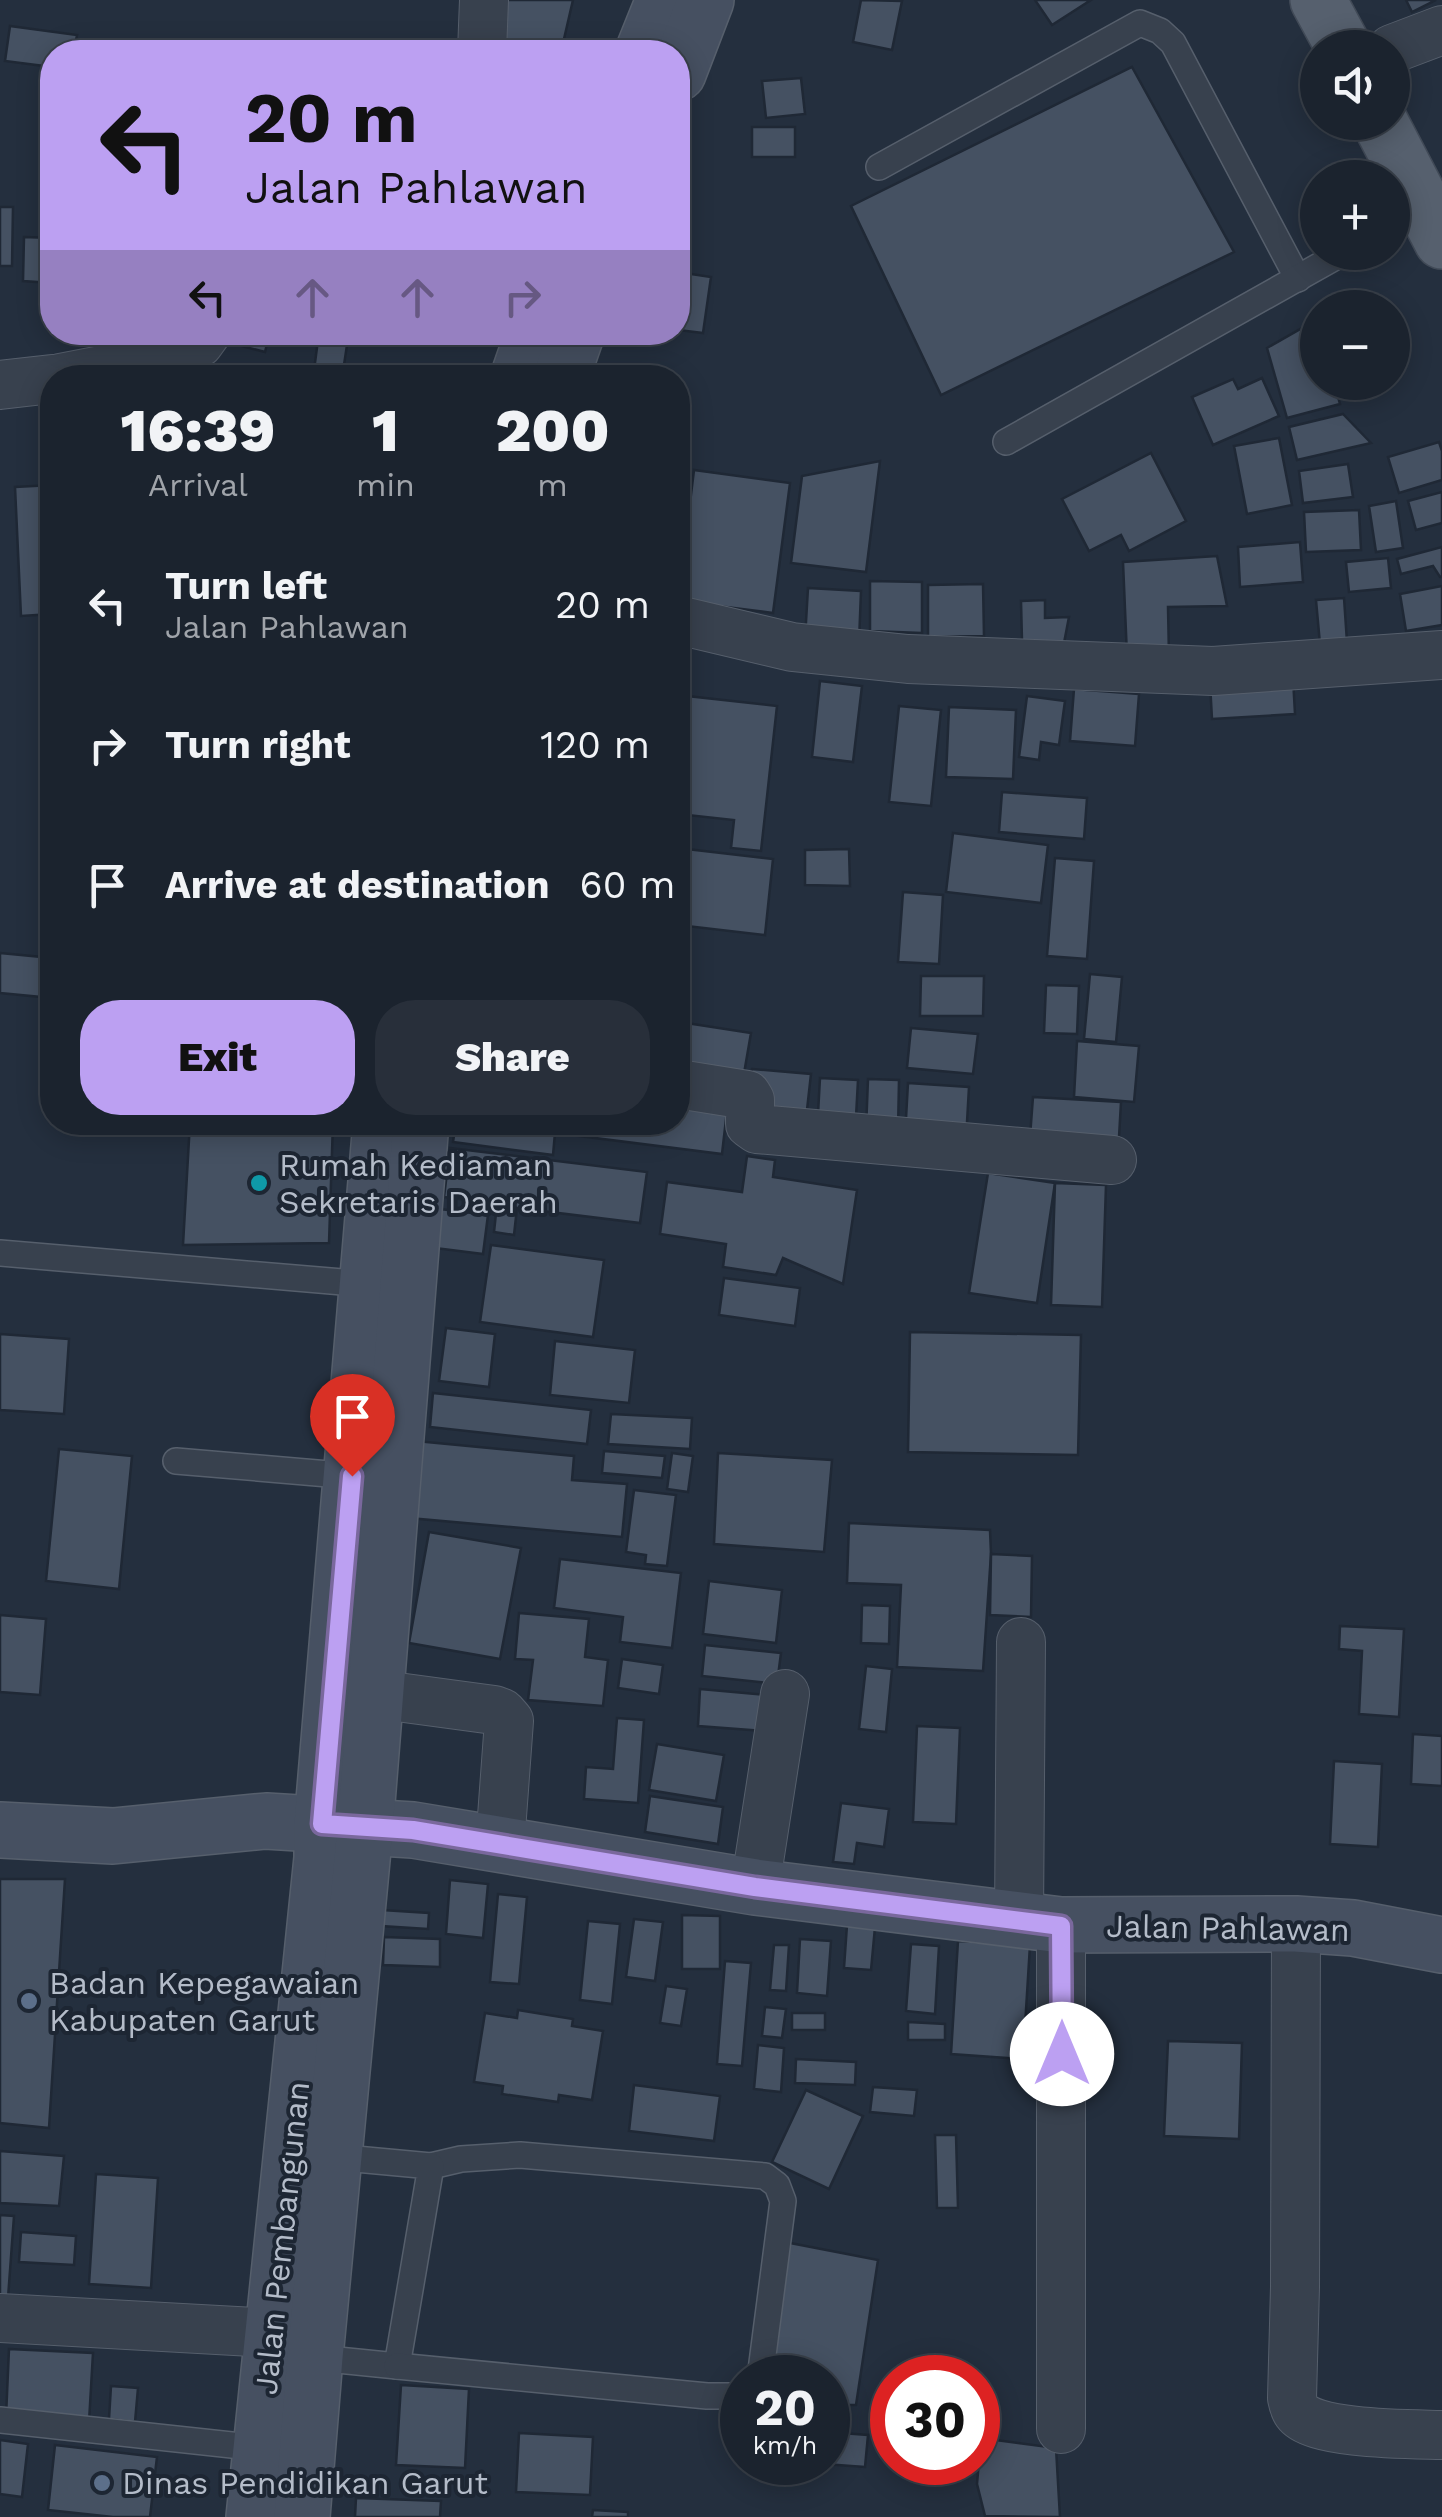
<!DOCTYPE html>
<meta charset="utf-8">
<style>
body{margin:0;font-family:"Work Sans",sans-serif;background:#282f3a;color:#f1f3f6;height:100vh;display:flex;flex-direction:column;font-size:38px;white-space:nowrap}
*{box-sizing:border-box;margin:0}
p{font-size:32px;color:#a0a4aa}
.icon{flex:none;width:55px;height:55px;fill:none;stroke:currentColor;stroke-width:2;stroke-linecap:round;stroke-linejoin:round}
.map{position:relative;flex:1;overflow:hidden}
.panel{position:absolute;left:40px;top:365px;width:650px;height:770px;display:flex;flex-direction:column;background:#1b232e;border-radius:40px;box-shadow:0 5px 25px #0003,0 0 0 2px #39404a}
.panel>*{flex:none}
.top-card{position:absolute;left:40px;top:40px;width:650px;height:305px;border-radius:40px;box-shadow:0 5px 25px #0003,0 0 0 2px #39404a;background:#bca0f2;color:#111;overflow:hidden}
.fabs{position:absolute;left:1300px;top:30px;display:grid;gap:20px}
.fabs a{display:grid;place-items:center;width:110px;height:110px;border-radius:50%;background:#1b232e;box-shadow:0 5px 25px #0003,0 0 0 2px #39404a;font-size:50px}
.speed{position:absolute;left:720px;top:2355px;display:flex;gap:20px;font-size:50px;font-weight:700;text-align:center}
.speed>*{display:grid;place-content:center;width:130px;height:130px;border-radius:50%;background:#1b232e;box-shadow:0 5px 25px #0003,0 0 0 2px #39404a;line-height:1}
.speed small{font-size:25px;font-weight:400}
.speed .limit{border:15px solid #d22;background:#fff;color:#111}
.pin{position:absolute;display:grid;place-items:center;width:85px;height:85px;color:#fff;margin:-102px -42px;border-radius:50% 50% 50% 0;rotate:-45deg;box-shadow:0 0 10px #0007}
.pin .icon{rotate:45deg}
.me{position:absolute;width:110px;margin:-55px;rotate:0deg;stroke-linejoin:round;filter:drop-shadow(0 0 8px #0008)}
.turn{display:flex;align-items:center;gap:35px;height:210px;padding:0 40px;font-size:45px}
.turn .icon{width:130px;height:130px;stroke-width:2.5}
.turn b{display:block;font-size:70px;line-height:85px}
.lanes{display:flex;align-items:center;height:95px;padding:0 40px;background:#0003;justify-content:center;gap:50px;direction:ltr}
.lanes .off{opacity:.35}
.eta{display:flex;justify-content:space-evenly;align-items:center;height:170px;text-align:center}
.eta b{font-size:60px;font-weight:800;line-height:70px}
.action{display:flex;gap:20px;margin-top:auto;padding:20px 40px}
.action a{flex:1;height:115px;border-radius:40px;background:#bca0f2;color:#111;font-size:40px;font-weight:800;line-height:115px;text-align:center}
.action a+a{background:#282f3a;color:#f1f3f6}
ul{padding:0;list-style:none}
li{display:flex;align-items:center;gap:30px;height:140px;padding:0 40px}
li div{flex:1}
li b{display:block;font-size:38px}
li em{font-style:normal}
.map>svg:first-child{display:block}
</style>
<div class="map">
<svg width="1442" height="2517" viewBox="0 0 1442 2517">
<rect width="100%" height="100%" fill="#242f3e"/>
<g fill="#455162" stroke="#1f2835" stroke-width="2.5">
<polygon points="504,0 573,0 561,52 493,52"/>
<polygon points="861,0 902,1 892,50 853,42"/>
<polygon points="1035,0 1091,0 1052,25"/>
<polygon points="1406,0 1436,0 1412,12"/>
<polygon points="10,26 77,35 74,52 52,52 52,67 5,61"/>
<polygon points="1132,67 1234,252 941,395 851,206"/>
<polygon points="801,78 805,114 766,118 762,81"/>
<rect x="752" y="127" width="43" height="30"/>
<polygon points="0,207 13,207 12,266 0,266"/>
<polygon points="24,237 52,238 52,283 23,281"/>
<polygon points="678,272 711,277 703,333 678,330"/>
<polygon points="1318,319 1318,382 1343,382 1336,389 1340,404 1287,418 1267,348"/>
<polygon points="241,332 270,332 265,352 238,345"/>
<polygon points="319,332 349,332 342,378 313,378"/>
<polygon points="201,364 202,378 166,378"/>
<polygon points="1262,378 1279,416 1213,445 1192,397 1233,379 1238,389"/>
<polygon points="1343,414 1371,443 1297,460 1289,427"/>
<polygon points="1279,438 1292,505 1247,514 1234,446"/>
<polygon points="1439,442 1442,451 1442,480 1399,493 1388,457"/>
<polygon points="1151,453 1186,521 1129,551 1121,535 1089,551 1062,499"/>
<polygon points="880,461 866,572 791,563 802,476"/>
<polygon points="1348,464 1353,497 1303,503 1299,471"/>
<polygon points="694,470 790,483 773,613 678,601"/>
<polygon points="52,485 52,614 21,616 15,487"/>
<polygon points="1442,492 1442,523 1416,530 1408,501"/>
<polygon points="1396,501 1403,548 1376,552 1369,506"/>
<polygon points="1359,510 1361,550 1306,552 1304,512"/>
<polygon points="1300,542 1303,582 1240,587 1238,547"/>
<polygon points="1442,547 1442,577 1440,577 1433,566 1401,574 1397,559"/>
<polygon points="1217,556 1227,606 1168,607 1169,656 1127,656 1123,562"/>
<polygon points="1388,558 1391,588 1349,592 1346,562"/>
<polygon points="870,581 922,582 922,633 870,631"/>
<polygon points="983,584 984,636 928,637 928,585"/>
<polygon points="1442,586 1442,625 1406,631 1400,594"/>
<polygon points="808,588 861,591 859,642 805,639"/>
<polygon points="1344,598 1347,642 1320,644 1316,600"/>
<polygon points="1045,600 1045,618 1069,617 1064,643 1022,641 1021,601"/>
<polygon points="1293,678 1295,714 1212,719 1210,683"/>
<polygon points="820,681 862,686 853,762 812,757"/>
<polygon points="1074,689 1139,694 1135,746 1070,741"/>
<polygon points="687,696 777,706 761,851 731,848 734,820 678,814 678,785"/>
<polygon points="1027,696 1065,701 1059,745 1041,742 1039,760 1019,757"/>
<polygon points="899,706 941,710 931,806 889,802"/>
<polygon points="949,707 1016,710 1013,779 946,777"/>
<polygon points="1002,792 1087,798 1084,839 999,832"/>
<polygon points="953,833 1048,845 1041,903 946,892"/>
<polygon points="678,848 773,859 765,935 678,925"/>
<polygon points="849,849 850,886 805,885 805,850"/>
<polygon points="1055,858 1094,861 1087,959 1047,956"/>
<polygon points="903,892 943,895 939,964 898,962"/>
<polygon points="0,953 52,958 52,998 0,993"/>
<polygon points="1090,974 1122,977 1116,1042 1084,1039"/>
<polygon points="921,976 984,976 983,1016 920,1016"/>
<polygon points="1046,985 1079,986 1077,1034 1044,1033"/>
<polygon points="680,1022 751,1033 741,1091 678,1081 678,1041"/>
<polygon points="911,1028 978,1034 973,1074 907,1068"/>
<polygon points="1077,1041 1139,1046 1134,1102 1074,1097"/>
<polygon points="752,1069 811,1074 805,1128 762,1124 749,1095"/>
<polygon points="820,1078 858,1080 856,1117 818,1114"/>
<polygon points="868,1079 899,1080 898,1131 866,1130"/>
<polygon points="908,1083 969,1087 966,1140 905,1136"/>
<polygon points="678,1096 728,1102 722,1154 555,1133 553,1155 453,1142 456,1122 678,1122"/>
<polygon points="1033,1097 1121,1102 1118,1155 1029,1150"/>
<polygon points="190,1122 333,1122 329,1243 183,1245"/>
<polygon points="450,1148 647,1172 640,1223 517,1208 514,1235 494,1232 497,1204 444,1197"/>
<polygon points="747,1156 775,1160 773,1177 857,1190 843,1284 783,1258 776,1275 723,1267 726,1244 660,1234 667,1182 742,1192"/>
<polygon points="988,1173 1055,1183 1037,1303 969,1293"/>
<polygon points="1055,1183 1106,1185 1102,1307 1051,1305"/>
<polygon points="440,1209 488,1215 483,1254 435,1248"/>
<polygon points="491,1245 604,1260 593,1337 480,1322"/>
<polygon points="724,1278 800,1288 795,1326 719,1315"/>
<polygon points="446,1328 495,1334 489,1387 439,1381"/>
<polygon points="910,1332 1081,1335 1078,1455 908,1452"/>
<polygon points="0,1334 69,1339 64,1414 0,1410"/>
<polygon points="555,1341 635,1350 629,1403 550,1395"/>
<polygon points="433,1393 591,1410 587,1444 430,1427"/>
<polygon points="611,1414 692,1418 690,1449 608,1444"/>
<polygon points="416,1441 574,1456 572,1480 627,1484 622,1537 409,1518"/>
<polygon points="59,1449 132,1456 119,1589 46,1581"/>
<polygon points="604,1451 665,1456 662,1478 602,1473"/>
<polygon points="672,1453 693,1456 688,1492 667,1489"/>
<polygon points="718,1453 832,1460 824,1552 714,1544"/>
<polygon points="634,1490 676,1495 667,1566 645,1564 646,1555 626,1552"/>
<polygon points="849,1523 990,1530 991,1554 983,1671 897,1667 901,1585 847,1583"/>
<polygon points="429,1532 521,1548 500,1659 409,1643"/>
<polygon points="991,1554 1032,1556 1031,1617 990,1615"/>
<polygon points="560,1559 681,1573 672,1648 620,1642 623,1617 554,1608"/>
<polygon points="709,1581 782,1590 776,1643 703,1634"/>
<polygon points="862,1605 890,1606 889,1644 861,1643"/>
<polygon points="519,1613 589,1619 585,1657 608,1660 603,1706 528,1700 533,1660 515,1659"/>
<polygon points="0,1615 46,1619 40,1695 0,1692"/>
<polygon points="1340,1626 1404,1629 1399,1717 1359,1714 1362,1651 1339,1649"/>
<polygon points="705,1645 781,1653 777,1684 702,1676"/>
<polygon points="622,1659 663,1665 659,1694 618,1688"/>
<polygon points="866,1666 892,1669 886,1732 859,1729"/>
<polygon points="700,1689 768,1695 765,1731 698,1726"/>
<polygon points="617,1718 644,1720 638,1803 584,1799 586,1767 613,1769"/>
<polygon points="917,1726 960,1728 956,1824 913,1822"/>
<polygon points="1413,1734 1442,1736 1442,1786 1411,1784"/>
<polygon points="657,1744 724,1755 716,1801 649,1790"/>
<polygon points="1334,1761 1382,1764 1378,1847 1330,1844"/>
<polygon points="650,1796 723,1807 718,1844 645,1832"/>
<polygon points="841,1803 889,1809 884,1847 857,1843 854,1864 833,1862"/>
<polygon points="0,1879 65,1879 49,2128 0,2123"/>
<polygon points="450,1880 488,1884 483,1938 446,1934"/>
<polygon points="498,1894 527,1897 519,1984 490,1982"/>
<polygon points="382,1910 429,1913 428,1929 381,1926"/>
<polygon points="682,1915 720,1916 720,1969 682,1969"/>
<polygon points="634,1919 663,1922 655,1981 626,1977"/>
<polygon points="588,1921 620,1924 612,2004 580,2000"/>
<polygon points="847,1925 875,1927 871,1970 844,1968"/>
<polygon points="384,1937 440,1939 440,1967 383,1965"/>
<polygon points="800,1939 831,1941 827,1996 797,1993"/>
<polygon points="958,1941 1030,1945 1023,2059 951,2054"/>
<polygon points="911,1944 939,1946 935,2014 906,2011"/>
<polygon points="774,1945 789,1945 786,1991 770,1990"/>
<polygon points="725,1961 751,1963 742,2066 717,2064"/>
<polygon points="666,1986 687,1989 681,2026 660,2023"/>
<polygon points="765,2007 786,2009 782,2038 762,2036"/>
<polygon points="518,2010 573,2019 572,2026 603,2031 592,2100 559,2095 558,2102 502,2094 503,2086 474,2082 485,2013 517,2018"/>
<rect x="792" y="2013" width="33" height="17"/>
<polygon points="908,2022 945,2024 945,2040 908,2040"/>
<polygon points="1168,2041 1242,2043 1239,2139 1164,2136"/>
<polygon points="758,2045 784,2048 781,2092 754,2089"/>
<polygon points="796,2059 856,2062 855,2085 795,2083"/>
<polygon points="634,2085 720,2096 714,2141 629,2131"/>
<polygon points="873,2087 917,2090 914,2116 870,2112"/>
<polygon points="806,2090 863,2116 829,2189 772,2162"/>
<polygon points="935,2135 956,2135 958,2208 937,2208"/>
<polygon points="0,2151 64,2156 59,2206 0,2203"/>
<polygon points="96,2174 158,2178 151,2288 89,2284"/>
<polygon points="0,2215 14,2216 8,2298 0,2298"/>
<polygon points="21,2232 76,2236 74,2265 19,2262"/>
<polygon points="785,2242 878,2260 856,2405 828,2405 828,2378 766,2378"/>
<polygon points="9,2349 93,2353 89,2422 6,2417"/>
<polygon points="401,2385 469,2389 465,2468 396,2465"/>
<polygon points="111,2386 138,2388 135,2422 109,2419"/>
<polygon points="828,2432 868,2435 865,2467 824,2464 828,2462"/>
<polygon points="519,2433 593,2437 590,2495 516,2492"/>
<polygon points="981,2438 1056,2448 1060,2517 985,2516 977,2484"/>
<polygon points="0,2440 28,2444 22,2497 0,2494"/>
<polygon points="55,2445 157,2457 150,2517 113,2517 48,2510"/>
<polygon points="356,2498 441,2501 440,2517 355,2517"/>
<polygon points="593,2510 628,2512 628,2517 592,2517"/>
</g>
<g fill="none" stroke-linecap="round" stroke-linejoin="round">
<g stroke="#565f6c" stroke-width="28">
<g id="lane">
<polyline points="879,167 1140,23 1160,31 1173,43 1298,279"/>
<polyline points="1392,226 1426,208"/>
<polyline points="1006,442 1344,252"/>
<polyline points="0,1253 366,1284"/>
<polyline points="176,1461 352,1476"/>
<polyline points="431,2166 461,2159 520,2155 765,2176 777,2185 783,2201 760,2378"/>
<polyline points="308,2357 397,2366 431,2166 334,2157"/>
<polyline points="397,2366 707,2396 742,2396"/>
<polyline points="0,2420 260,2448"/>
</g>
</g>
<g stroke="#565f6c" stroke-width="50">
<g id="street">
<polyline points="1392,49 1442,30"/>
<polyline points="482,52 484,0"/>
<polyline points="60,378 122,366 199,343 207,332"/>
<polyline points="0,385 52,379"/>
<polyline points="678,620 792,647 908,659 1213,671 1442,655"/>
<polyline points="678,1084 747,1095 750,1100 750,1124 757,1129 1112,1160"/>
<polyline points="375,1694 494,1710 502,1713 509,1721 500,1844"/>
<polyline points="755,1887 785,1694"/>
<polyline points="1019,1920 1021,1642"/>
<path d="M1296 1924 1295 2287 1292 2398C1293 2403 1294 2408 1297 2412 1313 2435 1414 2434 1442 2435"/>
<polyline points="0,2318 272,2333"/>
<polyline points="1061,2429 1061,1925"/>
</g>
</g>
<g stroke="#565f6c" stroke-width="58">
<g id="secondary">
<polyline points="643,52 664,0"/>
<polyline points="678,73 706,0"/>
<polyline points="518,378 534,332"/>
<polyline points="561,378 577,332"/>
<polyline points="0,1830 113,1836 266,1821 413,1830 755,1887 1061,1925 1296,1924 1353,1928 1442,1945"/>
<polyline points="254,2517 322,1858 322,1824 381,1122"/>
<polyline points="302,2517 315,2357 365,1828 421,1122"/>
</g>
</g>
<g stroke="#414a57" stroke-width="58">
<g id="primary">
<polyline points="1318,0 1344,48"/>
<polyline points="1380,122 1442,241"/>
</g>
</g>
<use href="#lane" stroke="#38414e" stroke-width="25"/>
<use href="#street" stroke="#38414e" stroke-width="48"/>
<use href="#secondary" stroke="#465061" stroke-width="55"/>
<use href="#primary" stroke="#56606e" stroke-width="55"/>
</g>
<g fill="none" stroke-linecap="round" stroke-linejoin="round">
<g stroke="#7a689d" stroke-width="25">
<polyline id="route" points="352,1476 322,1824 413,1830 755,1887 1061,1926 1062,2054"/>
</g>
<use href="#route" stroke="#bca0f2" stroke-width="18"/>
</g>
<circle fill="#0f9aa8" stroke="#1d2633" stroke-width="4" cx="259" cy="1183" r="10"/>
<g fill="#5c6f8a" stroke="#1d2633" stroke-width="4">
<circle cx="29" cy="2001" r="10"/>
<circle cx="102" cy="2483" r="10"/>
</g>
<g text-anchor="middle" stroke-width="8" stroke-linejoin="round" paint-order="stroke">
<g font-size="32" fill="#b4bcc9" stroke="#1d2633" text-anchor="start">
<text x="279" y="1176">Rumah Kediaman<tspan x="279" dy="37">Sekretaris Daerah</tspan></text>
<text x="49" y="1994">Badan Kepegawaian<tspan x="49" dy="37">Kabupaten Garut</tspan></text>
<text x="122" y="2494">Dinas Pendidikan Garut</text>
</g>
<g font-size="32" fill="#b4bcc9" stroke="#1d2633">
<text transform="translate(1228 1928) rotate(1)" y="11">Jalan Pahlawan</text>
<text transform="translate(282 2238) rotate(-84)" y="11">Jalan Pembangunan</text>
</g>
</g>
</svg>
<div class="fabs">
<a><svg class="icon" aria-label="sound" viewBox="0 0 24 24"><path d="M4 9h4l5-4v14l-5-4H4zM17 9q2 3 0 6"/></svg></a>
<a>+</a>
<a>−</a>
</div>
<div class="speed"><div>20<small>km/h</small></div><div class="limit">30</div></div>
<div class="pin" style="left:352px;top:1476px;background:#d93025"><svg class="icon" aria-label="arrive" viewBox="0 0 24 24"><path d="M6 21V4h12l-3 4 3 4H6"/></svg></div>
<svg class="me" style="left:1062px;top:2054px" viewBox="-20 -20 40 40"><circle r="19" fill="#fff"/><path d="M0-13L10 11 0 6-10 11z" fill="#bca0f2"/></svg>
<div class="top-card">
<div class="turn"><svg class="icon" aria-label="left" viewBox="0 0 24 24"><path d="M17 20v-9H6M10 6l-5 5 5 5"/></svg><div><b>20 m</b>Jalan Pahlawan</div></div>
<div class="lanes"><svg class="icon" aria-label="left" viewBox="0 0 24 24"><path d="M17 20v-9H6M10 6l-5 5 5 5"/></svg><svg class="icon off" aria-label="ahead" viewBox="0 0 24 24"><path d="M12 20V5M6 11l6-6 6 6"/></svg><svg class="icon off" aria-label="ahead" viewBox="0 0 24 24"><path d="M12 20V5M6 11l6-6 6 6"/></svg><svg class="icon off" aria-label="right" viewBox="0 0 24 24"><path d="M7 20v-9h11M14 6l5 5-5 5"/></svg></div>
</div>
<section class="panel">
<div class="eta">
<div><b>16:39</b><p>Arrival</p></div>
<div><b>1</b><p>min</p></div>
<div><b>200</b><p>m</p></div>
</div>
<ul>
<li><svg class="icon" aria-label="left" viewBox="0 0 24 24"><path d="M17 20v-9H6M10 6l-5 5 5 5"/></svg><div><b>Turn left</b><p>Jalan Pahlawan</p></div><em>20 m</em></li>
<li><svg class="icon" aria-label="right" viewBox="0 0 24 24"><path d="M7 20v-9h11M14 6l5 5-5 5"/></svg><div><b>Turn right</b></div><em>120 m</em></li>
<li><svg class="icon" aria-label="arrive" viewBox="0 0 24 24"><path d="M6 21V4h12l-3 4 3 4H6"/></svg><div><b>Arrive at destination</b></div><em>60 m</em></li>
</ul>
<div class="action"><a>Exit</a><a>Share</a></div>
</section>
</div>
